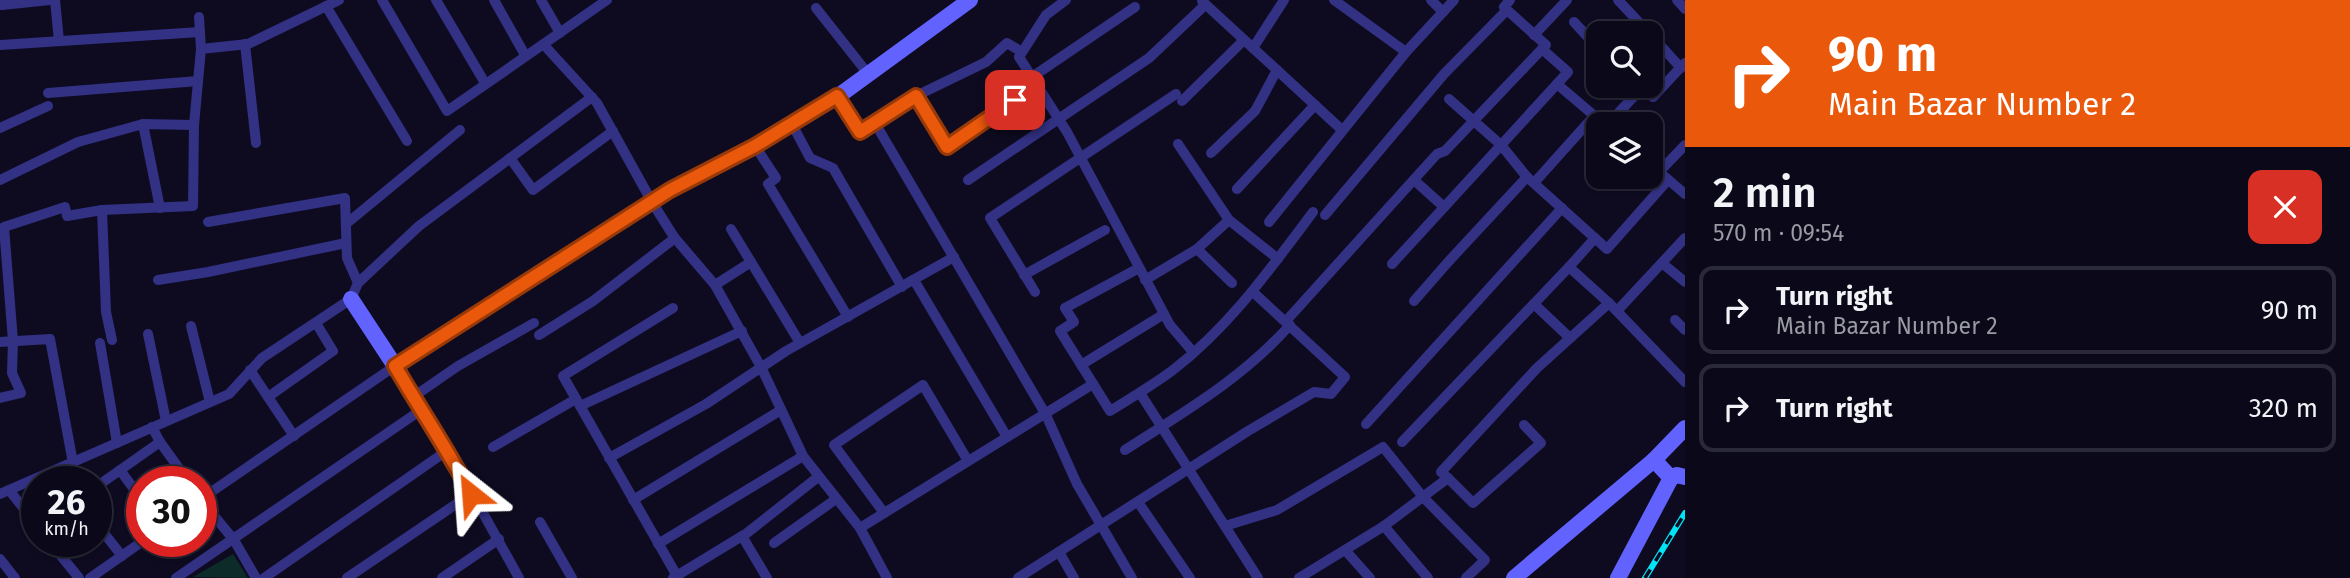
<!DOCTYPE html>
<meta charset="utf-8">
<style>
body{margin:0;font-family:"Fira Sans",sans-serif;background:#181626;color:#f1f3f6;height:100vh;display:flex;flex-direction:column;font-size:26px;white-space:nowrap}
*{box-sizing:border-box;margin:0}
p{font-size:23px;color:#999aa2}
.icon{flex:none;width:38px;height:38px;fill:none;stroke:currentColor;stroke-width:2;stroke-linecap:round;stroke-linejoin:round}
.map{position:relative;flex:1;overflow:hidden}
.side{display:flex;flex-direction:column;background:#0a0819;width:665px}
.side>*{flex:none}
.banner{background:#ea580c;color:#fff;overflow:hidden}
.tools{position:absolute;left:1586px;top:21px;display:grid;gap:14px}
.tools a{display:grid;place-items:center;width:77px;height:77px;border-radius:14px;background:#0a0819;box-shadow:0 2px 5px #0004,0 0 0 2px #2a2938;font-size:35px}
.speed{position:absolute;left:21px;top:466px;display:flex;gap:14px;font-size:35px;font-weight:700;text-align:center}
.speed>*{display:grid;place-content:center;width:91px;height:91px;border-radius:50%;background:#0a0819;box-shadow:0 2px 5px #0004,0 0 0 2px #2a2938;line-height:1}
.speed small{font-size:18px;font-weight:400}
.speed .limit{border:10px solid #d22;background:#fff;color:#111}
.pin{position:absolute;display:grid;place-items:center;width:60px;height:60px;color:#fff;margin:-30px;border-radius:14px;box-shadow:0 4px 10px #0006}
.me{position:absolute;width:77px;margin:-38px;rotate:332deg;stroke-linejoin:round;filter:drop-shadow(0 0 5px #0008)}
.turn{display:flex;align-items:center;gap:24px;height:147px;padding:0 28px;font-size:32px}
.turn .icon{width:91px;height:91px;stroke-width:2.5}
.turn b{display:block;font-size:49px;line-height:60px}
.round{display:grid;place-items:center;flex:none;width:74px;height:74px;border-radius:14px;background:#181626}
.headline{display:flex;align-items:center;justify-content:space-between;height:119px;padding:0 28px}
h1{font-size:42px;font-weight:600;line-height:52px}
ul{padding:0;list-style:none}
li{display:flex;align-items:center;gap:21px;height:88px;margin:0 14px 10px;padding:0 14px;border:4px solid #2a2938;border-radius:14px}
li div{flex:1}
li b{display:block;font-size:26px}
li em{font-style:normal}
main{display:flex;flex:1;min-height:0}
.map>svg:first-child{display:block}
</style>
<main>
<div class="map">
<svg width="1685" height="578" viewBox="0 0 1685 578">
<rect width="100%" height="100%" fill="#0e0b21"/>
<polygon fill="#0d2b29" points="233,554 248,578 193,577"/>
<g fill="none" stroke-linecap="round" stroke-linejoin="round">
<g stroke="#323184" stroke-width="10">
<polyline points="1,0 2,5 50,0"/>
<polyline points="55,0 59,41"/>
<polyline points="382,0 447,111 607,0"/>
<polyline points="436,0 485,83"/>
<polyline points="494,0 525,55"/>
<polyline points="541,0 560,33"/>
<polyline points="1066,0 1046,15 1019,57 1067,132 1170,325 1193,352"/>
<polyline points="1334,0 1406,52"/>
<polyline points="1431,0 1443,12"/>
<polyline points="1618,0 1649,33"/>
<polyline points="1677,0 1685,9"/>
<polyline points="1202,1 1253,48 1284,0"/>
<polyline points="326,6 407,141"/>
<polyline points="816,8 869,75"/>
<polyline points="1574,22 1598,48"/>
<polyline points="1650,34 1681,68 1685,63"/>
<polyline points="1534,35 1567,0"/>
<polyline points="245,44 256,143"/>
<polyline points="0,45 200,32"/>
<polyline points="544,45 597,103 652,202 674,237 715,285 761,367 803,456 860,528 887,578"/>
<polyline points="1253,48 1342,130"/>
<polyline points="201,49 248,44 339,0"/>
<polyline points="1022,52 1007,43 986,62 916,96 947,147 1037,85"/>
<polyline points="1032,77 1135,7"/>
<polyline points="1557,84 1604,124"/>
<polyline points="48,93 198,81"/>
<polyline points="837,97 860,132 916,96"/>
<polyline points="1653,97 1682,66"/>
<polyline points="1449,99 1501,145 1527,177 1607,249 1668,180"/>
<polyline points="1182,101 1244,40"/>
<polyline points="875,123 1046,415 1077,484 1132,578"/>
<polyline points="143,124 160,208"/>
<polyline points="792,124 810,158 833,168 902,287"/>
<polyline points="1608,124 1639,91 1634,86"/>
<polyline points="194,125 201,49 199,17"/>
<polyline points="0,128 48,106"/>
<polyline points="1178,144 1229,220 1278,259"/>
<polyline points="755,146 776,178 768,184 848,317"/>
<polyline points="1211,153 1255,111 1277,70"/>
<polyline points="510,158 533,190 613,131"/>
<polyline points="1650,164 1685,194"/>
<polyline points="1659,172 1685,145"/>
<polyline points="0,180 78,142 143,124 194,125 193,206 102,210 67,216 65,207 4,227 13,341 12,373 21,393 0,398"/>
<polyline points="968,180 1149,58 1205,5"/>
<polyline points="1414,180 1444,207"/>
<polyline points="1534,183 1594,116"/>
<polyline points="1237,189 1315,105"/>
<polyline points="102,210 106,312 112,340"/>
<polyline points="1325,215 1444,74 1507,10 1504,7 1510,0"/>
<polyline points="208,222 345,198 347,258 358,283"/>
<polyline points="1269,222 1406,52 1454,0"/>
<polyline points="346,224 460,130"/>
<polyline points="731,229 800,343"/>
<polyline points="1595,238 1569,267 1609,303 1685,382"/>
<polyline points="1197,249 1232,283"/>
<polyline points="1662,263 1685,282"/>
<polyline points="1392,264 1568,72 1542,49 1546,45 1507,10"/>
<path d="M1139 268 1065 308 1074 322 1060 331 1110 411C1131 398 1153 385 1173 370 1230 326 1271 268 1313 212"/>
<polyline points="1024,275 1105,230"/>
<polyline points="158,280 208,272 346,243"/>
<polyline points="914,280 1007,437"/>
<polyline points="1145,280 1197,249 1229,220"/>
<polyline points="715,285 751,262"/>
<polyline points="1035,292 990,218 1176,94"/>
<polyline points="1414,301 1449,261 1527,177"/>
<polyline points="1534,304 1570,338"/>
<polyline points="673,308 563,376 677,576"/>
<polyline points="1617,311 1685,238"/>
<polyline points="1675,320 1685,330"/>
<polyline points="1286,321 1437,154 1445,151 1542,49"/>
<polyline points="191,326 210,402"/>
<polyline points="148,334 166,421"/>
<polyline points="539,335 593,301 675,238"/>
<polyline points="0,342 50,339 73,463"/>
<polyline points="100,343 117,443"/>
<polyline points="1081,365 1164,314"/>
<polyline points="250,370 294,436"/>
<polyline points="1140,393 1258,578"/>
<polyline points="268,397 333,351 316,323"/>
<polyline points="413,397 458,366 534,323"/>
<polyline points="580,406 742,331"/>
<polyline points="1366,424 1562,208"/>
<polyline points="152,427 160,442 188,481"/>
<polyline points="1402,442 1569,267"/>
<polyline points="493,447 576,399"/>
<path d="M1125 450C1184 412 1243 378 1290 325"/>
<polyline points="609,458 706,404 786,351 954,257"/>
<polyline points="120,470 142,500"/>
<polyline points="1448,478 1473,503 1541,443 1524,425"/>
<polyline points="96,487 160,442"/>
<polyline points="9,490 37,525"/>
<polyline points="0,494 229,394 262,358 351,299 358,283 419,226 592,97"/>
<polyline points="201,499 395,366 421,410 448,450 519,578"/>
<polyline points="201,500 234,540 256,578"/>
<polyline points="633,500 781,410"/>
<polyline points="1138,502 1190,578"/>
<polyline points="884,513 834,445 923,385 968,461"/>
<polyline points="540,522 572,578"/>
<polyline points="96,523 122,556"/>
<polyline points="1225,526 1277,510 1383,447 1423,497 1485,560 1466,578"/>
<polyline points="1384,526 1428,578"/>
<polyline points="860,528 1093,384"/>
<polyline points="742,536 767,578"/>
<polyline points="49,541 79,578"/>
<polyline points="774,543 836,499"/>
<polyline points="658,544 803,456"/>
<polyline points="1345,550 1370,578"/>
<polyline points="1059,552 1074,578"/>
<polyline points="0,559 15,578"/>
<polyline points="90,578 143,541"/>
<polyline points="176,578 421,410"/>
<polyline points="264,578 448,450"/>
<polyline points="347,578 471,494"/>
<polyline points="442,578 499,539"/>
<polyline points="673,578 747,533 818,477"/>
<polyline points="1018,578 1248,431 1314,392 1331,394 1345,377 1253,292"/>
<polyline points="1299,578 1384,526 1448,478 1441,472 1537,368 1609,303"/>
</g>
<g stroke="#6262ff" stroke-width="16">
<polyline points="351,299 395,366 670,190 755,146 837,97 970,0"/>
<polyline points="1654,460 1671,478 1677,475 1685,477"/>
<polyline points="1514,578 1654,460 1685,428"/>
<polyline points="1618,578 1671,478"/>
</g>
<g stroke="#00e4f6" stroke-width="6">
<polyline id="rail" points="1645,578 1685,513"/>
</g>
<use href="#rail" stroke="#0e0b21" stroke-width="3.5" stroke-dasharray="10" stroke-linecap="butt"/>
</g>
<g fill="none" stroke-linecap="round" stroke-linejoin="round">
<g stroke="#983908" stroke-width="18">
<path id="route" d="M471 494C448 450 420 409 395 366L670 190 755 146 837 96 860 132 916 96 947 147 1015 100"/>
</g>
<use href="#route" stroke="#ea580c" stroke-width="12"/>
</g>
</svg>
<div class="tools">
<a><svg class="icon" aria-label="search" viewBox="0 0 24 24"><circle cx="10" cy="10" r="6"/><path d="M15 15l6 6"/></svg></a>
<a><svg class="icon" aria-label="layers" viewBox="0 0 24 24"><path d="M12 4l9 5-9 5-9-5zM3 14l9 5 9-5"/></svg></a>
</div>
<div class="speed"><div>26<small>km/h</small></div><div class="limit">30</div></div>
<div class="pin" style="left:1015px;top:100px;background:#d93025"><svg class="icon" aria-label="arrive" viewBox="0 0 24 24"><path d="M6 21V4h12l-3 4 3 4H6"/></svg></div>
<svg class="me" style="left:471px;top:494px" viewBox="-20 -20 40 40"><path d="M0-17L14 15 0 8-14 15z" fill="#ea580c" stroke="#fff" stroke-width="4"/></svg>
</div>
<section class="side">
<div class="banner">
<div class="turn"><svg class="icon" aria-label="right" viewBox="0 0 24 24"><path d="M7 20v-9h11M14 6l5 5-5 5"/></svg><div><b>90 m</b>Main Bazar Number 2</div></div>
</div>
<div class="headline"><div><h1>2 min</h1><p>570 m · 09:54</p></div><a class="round" style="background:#d93025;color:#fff"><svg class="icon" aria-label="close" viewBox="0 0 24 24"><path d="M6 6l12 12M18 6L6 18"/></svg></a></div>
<ul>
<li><svg class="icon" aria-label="right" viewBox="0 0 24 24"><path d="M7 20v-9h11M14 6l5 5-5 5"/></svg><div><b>Turn right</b><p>Main Bazar Number 2</p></div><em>90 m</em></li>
<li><svg class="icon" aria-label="right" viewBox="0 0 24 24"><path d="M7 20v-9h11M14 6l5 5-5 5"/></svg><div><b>Turn right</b></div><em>320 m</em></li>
</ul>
</section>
</main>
